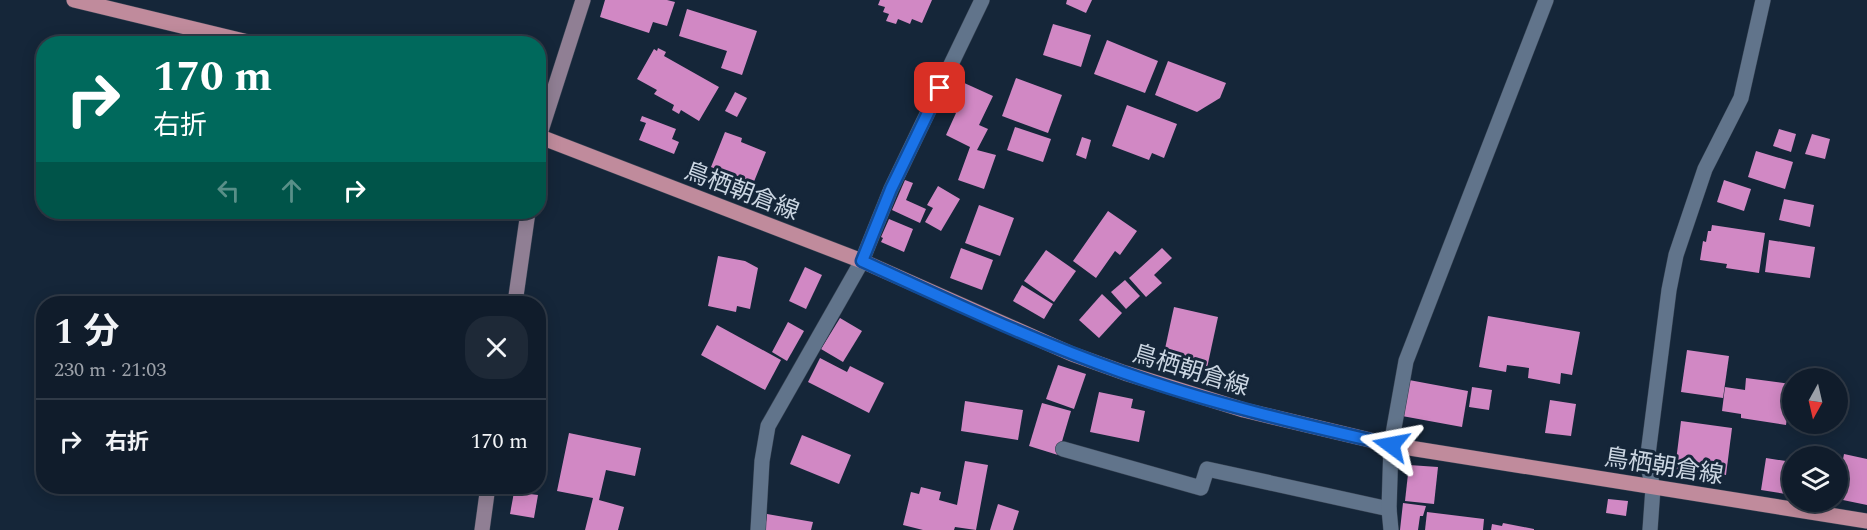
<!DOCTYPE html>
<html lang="ja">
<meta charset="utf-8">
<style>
body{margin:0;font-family:Spectral,"Noto Sans JP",serif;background:#1e2937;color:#f1f3f6;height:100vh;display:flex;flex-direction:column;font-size:22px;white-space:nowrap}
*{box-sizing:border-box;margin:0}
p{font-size:20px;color:#9ca1a9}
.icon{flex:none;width:33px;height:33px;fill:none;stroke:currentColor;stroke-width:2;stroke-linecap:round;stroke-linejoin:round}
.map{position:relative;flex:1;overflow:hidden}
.panel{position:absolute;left:36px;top:296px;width:510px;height:198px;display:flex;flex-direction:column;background:#101c2b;border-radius:24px;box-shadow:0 3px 15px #0003,0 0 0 2px #303a47}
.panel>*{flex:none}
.hud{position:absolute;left:36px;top:36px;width:510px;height:183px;border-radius:24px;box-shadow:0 3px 15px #0003,0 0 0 2px #303a47;background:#00695c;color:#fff;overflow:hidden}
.needle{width:39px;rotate:188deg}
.tools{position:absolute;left:1782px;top:368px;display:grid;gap:12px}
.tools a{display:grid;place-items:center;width:66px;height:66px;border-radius:50%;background:#101c2b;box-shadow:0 3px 15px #0003,0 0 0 2px #303a47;font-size:30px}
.pin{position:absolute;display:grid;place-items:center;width:51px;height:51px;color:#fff;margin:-26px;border-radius:12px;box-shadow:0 3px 9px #0006}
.me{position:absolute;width:66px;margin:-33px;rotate:283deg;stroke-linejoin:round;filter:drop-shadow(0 0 4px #0008)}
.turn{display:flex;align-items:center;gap:21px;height:126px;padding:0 18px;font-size:27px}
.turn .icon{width:78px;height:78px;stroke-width:2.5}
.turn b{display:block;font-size:42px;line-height:51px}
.lanes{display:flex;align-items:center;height:57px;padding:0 18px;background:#0003;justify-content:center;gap:30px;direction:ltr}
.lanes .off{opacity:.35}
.round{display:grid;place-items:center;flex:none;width:63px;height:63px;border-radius:24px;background:#1e2937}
.overview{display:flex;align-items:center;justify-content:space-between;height:102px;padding:0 18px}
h1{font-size:36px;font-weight:700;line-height:45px}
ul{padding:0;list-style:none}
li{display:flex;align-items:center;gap:18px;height:84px;padding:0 18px;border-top:2px solid #303a47}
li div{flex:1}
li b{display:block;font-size:22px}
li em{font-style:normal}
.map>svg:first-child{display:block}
</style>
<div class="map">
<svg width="1867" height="530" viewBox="0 0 1867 530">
<rect width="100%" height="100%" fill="#152639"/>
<g fill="#d188c4">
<polygon points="605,0 667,0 675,2 667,26 653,22 649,33 600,17"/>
<polygon points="880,0 932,0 922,23 912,19 910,24 898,19 896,24 886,21 889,14 883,12 885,7 878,5"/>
<polygon points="1067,0 1092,0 1086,13 1066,4"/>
<polygon points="687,9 757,31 742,75 721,68 727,51 679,36"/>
<polygon points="1053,24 1091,35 1081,67 1043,55"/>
<polygon points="1107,40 1158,61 1145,93 1094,74"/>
<polygon points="658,48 666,52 664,56 719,87 699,121 681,110 679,114 672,110 674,105 654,94 657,90 637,79 654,49 657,51"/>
<polygon points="1168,61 1226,83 1220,98 1197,112 1155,95"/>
<polygon points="951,77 993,96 979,125 988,129 977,150 996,155 984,189 958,180 970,147 946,135 956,113 938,104"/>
<polygon points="1016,78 1062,95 1048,133 1002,116"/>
<polygon points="735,92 747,98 737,117 725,111"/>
<polygon points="1127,105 1177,124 1164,158 1152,153 1149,160 1112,146"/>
<polygon points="642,116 676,129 672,139 679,142 674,154 639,140 646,123 640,121"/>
<polygon points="1015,127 1051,139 1043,162 1007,150"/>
<polygon points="1779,129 1796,134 1791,152 1773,146"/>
<polygon points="725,132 742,138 741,142 766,152 753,184 711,167"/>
<polygon points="1812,134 1830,139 1825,159 1805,154"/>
<polygon points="1082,137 1091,140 1086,159 1076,155"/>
<polygon points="1756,151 1793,162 1785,189 1748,177"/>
<polygon points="905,180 913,183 906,200 926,209 920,223 892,210"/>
<polygon points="1724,180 1751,189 1744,211 1717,202"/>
<polygon points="938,186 960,199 941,231 925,222 933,208 927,205"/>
<polygon points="1784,199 1814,205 1810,227 1779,220"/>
<polygon points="979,205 1014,218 1000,256 965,243"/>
<polygon points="1108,211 1137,231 1120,255 1115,251 1096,278 1073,261"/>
<polygon points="889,219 913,229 904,252 881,242 883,238 881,237"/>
<polygon points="1712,225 1765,233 1759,273 1726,268 1727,264 1700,260 1703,241 1706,242 1708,231 1711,231"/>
<polygon points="1769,240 1815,247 1810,278 1765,272"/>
<polygon points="961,248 993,260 982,290 950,278"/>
<polygon points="1162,248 1172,258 1154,275 1162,283 1146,297 1129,278"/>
<polygon points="1046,250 1076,271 1054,302 1024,281"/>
<polygon points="718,256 745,261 758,268 750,309 737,306 736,312 708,306"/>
<polygon points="805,267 822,275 806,309 789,301"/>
<polygon points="1125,280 1140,296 1126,309 1111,292"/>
<polygon points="1022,285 1053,304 1044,319 1013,301"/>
<polygon points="1102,294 1122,313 1099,338 1079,320"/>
<polygon points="1174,307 1218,317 1207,368 1163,358"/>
<polygon points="1488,316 1580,332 1572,375 1561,373 1560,384 1528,378 1529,368 1507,365 1506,372 1479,367"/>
<polygon points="840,318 862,331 843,362 821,349"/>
<polygon points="788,322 804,331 787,361 772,352"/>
<polygon points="717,325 781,360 765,390 701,355"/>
<polygon points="1687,350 1729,356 1723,398 1681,392"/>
<polygon points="820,358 847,372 850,366 884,383 869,413 808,382"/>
<polygon points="1058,365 1086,374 1074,409 1046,399"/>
<polygon points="1746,378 1791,384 1786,425 1741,418 1741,414 1722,411 1725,387 1745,390"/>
<polygon points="1409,380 1468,391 1462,427 1402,416"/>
<polygon points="1472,387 1492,390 1489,410 1469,407"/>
<polygon points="1099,392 1133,399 1131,408 1145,411 1139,442 1090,432"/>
<polygon points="1550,400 1576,404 1571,436 1545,433"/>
<polygon points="965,401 1023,410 1018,440 961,431"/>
<polygon points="1042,403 1071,411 1058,455 1029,446"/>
<polygon points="1681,421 1732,428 1726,475 1675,469"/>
<polygon points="569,433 641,448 635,476 606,470 599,500 624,507 618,530 585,530 593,498 557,491"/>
<polygon points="802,435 851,455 839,484 790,464"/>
<polygon points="1844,454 1867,459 1867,505 1838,499 1838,487"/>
<polygon points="1766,458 1792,462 1792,495 1761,490"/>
<polygon points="965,461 988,465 976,530 955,527 954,530 923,530 903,525 911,492 919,494 921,487 941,492 939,500 957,505"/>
<polygon points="1409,465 1438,467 1434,504 1405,501"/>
<polygon points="514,492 538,495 534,518 510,514"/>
<polygon points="1608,499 1628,501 1626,516 1606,513"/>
<polygon points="1403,503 1426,506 1423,516 1420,516 1418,530 1400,530"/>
<polygon points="998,504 1019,511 1013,530 990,530"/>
<polygon points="1427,512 1484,519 1483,530 1425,530"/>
<polygon points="767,514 813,522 811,530 765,530"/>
<polygon points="1503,523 1534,529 1534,530 1491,530 1492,524 1502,526"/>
</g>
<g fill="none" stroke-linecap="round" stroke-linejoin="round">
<g stroke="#364252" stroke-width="16">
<g id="street">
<polyline points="1063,449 1201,488 1207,469 1389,509"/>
<polyline points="758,530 762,461 768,426 862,261 891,189 982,0"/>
<polyline points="1391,530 1389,509 1391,445 1406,361 1546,0"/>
<polyline points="1650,530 1653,488 1647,462 1669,290 1676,255 1705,169 1741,98 1763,0"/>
</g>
</g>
<g stroke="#364252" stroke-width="16">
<g id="secondary">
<polyline points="538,140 583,0"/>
<polyline points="515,303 528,212"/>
<polyline points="482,530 488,486"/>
</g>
</g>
<g stroke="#364252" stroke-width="16">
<g id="primary">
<polyline points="74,0 256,44"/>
<polyline points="538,136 862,261 1072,354 1125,373 1244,410 1391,445 1867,521"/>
</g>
</g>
<use href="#street" stroke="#61748b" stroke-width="15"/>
<use href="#secondary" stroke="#907f94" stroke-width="15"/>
<use href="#primary" stroke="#c08b9c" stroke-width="15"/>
</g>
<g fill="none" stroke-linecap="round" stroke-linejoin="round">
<g stroke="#114b97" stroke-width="15">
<path id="route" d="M940 88 891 189 862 261C948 300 1033 341 1122 372 1209 403 1300 424 1391 445"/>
</g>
<use href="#route" stroke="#1a73e8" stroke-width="10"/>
</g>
<g text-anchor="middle" stroke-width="6" stroke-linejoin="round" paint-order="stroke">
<g font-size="24" fill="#cbd6e2" stroke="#152639">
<text transform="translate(742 191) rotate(21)" y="8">鳥栖朝倉線</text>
<text transform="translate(1191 370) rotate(17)" y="8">鳥栖朝倉線</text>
<text transform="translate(1664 466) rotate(9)" y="8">鳥栖朝倉線</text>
</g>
</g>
</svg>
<div class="tools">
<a><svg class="needle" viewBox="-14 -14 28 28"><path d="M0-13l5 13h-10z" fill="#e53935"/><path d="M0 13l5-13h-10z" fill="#9ca1a9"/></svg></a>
<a><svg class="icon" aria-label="layers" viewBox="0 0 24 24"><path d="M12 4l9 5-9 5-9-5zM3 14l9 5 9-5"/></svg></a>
</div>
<div class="pin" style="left:940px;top:88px;background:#d93025"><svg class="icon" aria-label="arrive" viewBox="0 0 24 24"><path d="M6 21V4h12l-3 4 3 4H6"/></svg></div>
<svg class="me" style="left:1391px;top:445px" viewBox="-20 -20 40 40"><path d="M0-17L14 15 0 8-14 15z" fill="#1a73e8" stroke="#fff" stroke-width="4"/></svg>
<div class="hud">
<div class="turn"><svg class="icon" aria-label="right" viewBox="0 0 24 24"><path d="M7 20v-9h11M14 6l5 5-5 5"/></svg><div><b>170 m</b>右折</div></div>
<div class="lanes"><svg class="icon off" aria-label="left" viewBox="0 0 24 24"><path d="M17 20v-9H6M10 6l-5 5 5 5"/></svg><svg class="icon off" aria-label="ahead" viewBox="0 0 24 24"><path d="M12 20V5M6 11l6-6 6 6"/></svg><svg class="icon" aria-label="right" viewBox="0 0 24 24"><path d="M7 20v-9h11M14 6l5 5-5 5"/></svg></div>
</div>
<section class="panel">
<div class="overview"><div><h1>1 分</h1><p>230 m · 21:03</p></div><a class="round"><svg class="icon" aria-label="close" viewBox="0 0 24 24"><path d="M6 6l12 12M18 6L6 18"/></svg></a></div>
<ul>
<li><svg class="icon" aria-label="right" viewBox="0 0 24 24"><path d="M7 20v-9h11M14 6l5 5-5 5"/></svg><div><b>右折</b></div><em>170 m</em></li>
</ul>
</section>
</div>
